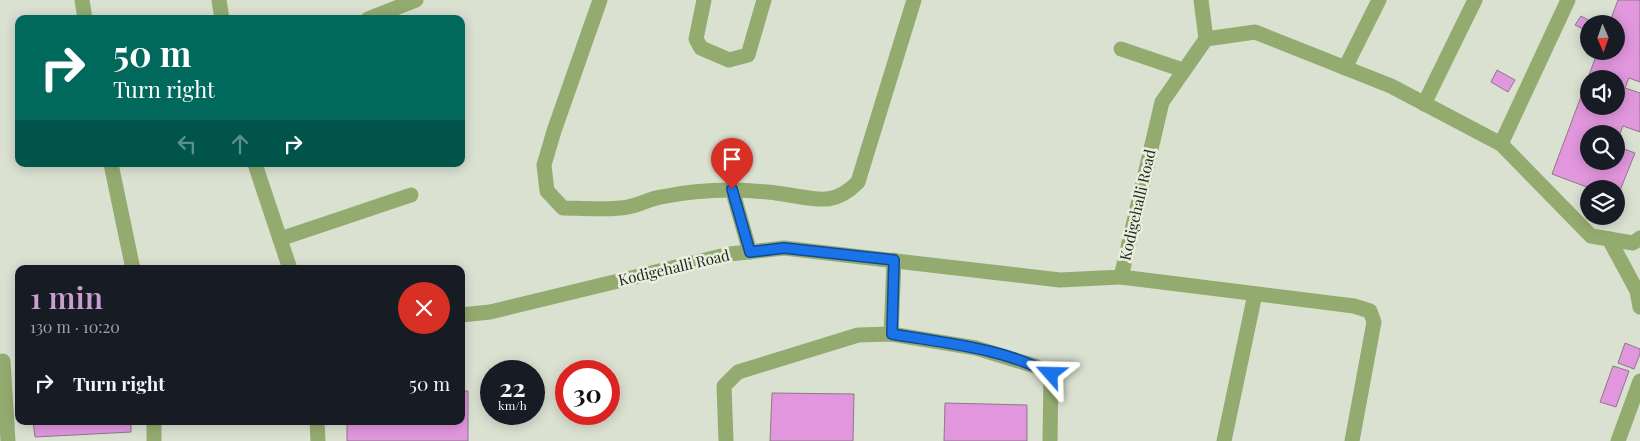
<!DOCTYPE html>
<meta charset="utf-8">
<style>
body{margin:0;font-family:"Playfair Display",serif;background:#242831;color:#f1f3f6;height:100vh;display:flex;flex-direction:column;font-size:19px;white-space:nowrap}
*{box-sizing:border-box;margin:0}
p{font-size:16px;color:#9ea1a6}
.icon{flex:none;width:28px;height:28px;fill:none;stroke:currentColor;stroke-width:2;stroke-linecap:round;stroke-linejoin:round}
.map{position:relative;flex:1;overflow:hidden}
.panel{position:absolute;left:15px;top:265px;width:450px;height:160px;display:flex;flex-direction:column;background:#171b24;border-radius:10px;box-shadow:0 2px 12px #0003}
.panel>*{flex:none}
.hud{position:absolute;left:15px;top:15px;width:450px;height:152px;border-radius:10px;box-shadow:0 2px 12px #0003;background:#00695c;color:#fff;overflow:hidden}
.needle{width:32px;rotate:178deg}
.controls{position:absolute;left:1580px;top:15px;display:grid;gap:10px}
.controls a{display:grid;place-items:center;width:45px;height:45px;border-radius:50%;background:#171b24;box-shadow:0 2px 12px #0003;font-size:25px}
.speed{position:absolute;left:480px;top:360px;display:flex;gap:10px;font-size:25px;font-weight:700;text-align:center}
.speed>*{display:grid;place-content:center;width:65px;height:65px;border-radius:50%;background:#171b24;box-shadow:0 2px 12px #0003;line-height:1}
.speed small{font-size:12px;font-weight:400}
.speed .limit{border:8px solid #d22;background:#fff;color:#111}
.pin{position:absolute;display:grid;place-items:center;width:42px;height:42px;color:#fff;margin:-51px -21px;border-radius:50% 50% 50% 0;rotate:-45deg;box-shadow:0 0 5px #0007}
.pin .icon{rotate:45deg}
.me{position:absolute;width:55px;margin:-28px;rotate:295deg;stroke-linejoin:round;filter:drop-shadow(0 0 4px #0008)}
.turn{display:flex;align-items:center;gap:18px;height:105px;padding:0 15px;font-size:22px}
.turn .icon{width:65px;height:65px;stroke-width:2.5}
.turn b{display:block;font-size:35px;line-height:42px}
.lanes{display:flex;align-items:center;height:48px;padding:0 15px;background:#0003;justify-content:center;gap:25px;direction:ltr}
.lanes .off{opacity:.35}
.round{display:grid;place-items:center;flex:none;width:52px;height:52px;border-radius:26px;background:#242831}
.headline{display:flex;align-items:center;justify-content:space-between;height:85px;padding:0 15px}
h1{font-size:30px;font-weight:600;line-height:38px;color:#ca9ecd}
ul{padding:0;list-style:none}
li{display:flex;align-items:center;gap:15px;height:65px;padding:0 15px}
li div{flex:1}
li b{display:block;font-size:19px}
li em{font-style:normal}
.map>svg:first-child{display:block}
</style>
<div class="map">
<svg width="1640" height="441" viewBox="0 0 1640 441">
<rect width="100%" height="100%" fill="#dae1d1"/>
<g fill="#e196dd" stroke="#887b87" fill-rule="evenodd">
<path d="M1618 0H1640V82L1629 78 1625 88 1640 93V132L1623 126 1616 144V134H1589V161H1616V146L1635 153 1617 198 1616 189H1592L1552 174 1598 51H1616V24H1609ZM1589 79H1616V106H1589Z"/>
<polygon points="1581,16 1596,24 1589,24 1589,32 1575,25"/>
<polygon points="1497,70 1515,80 1508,92 1491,82"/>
<polygon points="1625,343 1640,349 1640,354 1634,369 1618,363"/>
<polygon points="1613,366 1629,371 1616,407 1600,402"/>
<polygon points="461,391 468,391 468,441 347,441 347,421 461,421"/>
<polygon points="772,393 854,394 853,441 770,441"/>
<polygon points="945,403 1027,405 1027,441 944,441"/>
<polygon points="33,421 131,421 131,432 35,437"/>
</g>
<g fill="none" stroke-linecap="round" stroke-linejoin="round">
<g stroke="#94ab70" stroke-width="15">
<polyline points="82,0 85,19"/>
<polyline points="219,0 222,19"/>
<path d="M600 0 554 131 544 165 547 191 563 208C582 208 602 210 621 208 638 207 647 199 661 197 701 189 742 188 783 194 814 198 833 208 858 182L914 0"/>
<polyline points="704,0 696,39 701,48 729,60 748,55 764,0"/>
<polyline points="1201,0 1206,39"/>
<polyline points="368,19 416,0"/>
<polyline points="1121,49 1183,70"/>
<polyline points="1345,68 1379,0"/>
<polyline points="1424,104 1475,0"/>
<polyline points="1501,144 1568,0"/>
<polyline points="111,164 133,269"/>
<polyline points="255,164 290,269"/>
<polyline points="732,189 750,252"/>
<polyline points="280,239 411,195"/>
<polyline points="1609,239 1637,291 1640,307"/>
<polyline points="1121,277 1354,306 1370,311 1374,322 1352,441"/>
<polyline points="461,315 490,312 730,254 784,248 1060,280 1121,277 1162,102 1206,39 1255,32 1391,86 1501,144 1591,236 1633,243 1640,238"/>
<polyline points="891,334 894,260"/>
<polyline points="3,361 8,441"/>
<polyline points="154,421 154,441"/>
<polyline points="317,421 318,441"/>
<polyline points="726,441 724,386 738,372 858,335 891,334 976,348 1035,366 1051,374 1050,441"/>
<polyline points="1224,441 1255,294"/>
<polyline points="1618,441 1640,381"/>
</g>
</g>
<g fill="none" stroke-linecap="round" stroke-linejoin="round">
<g stroke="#114b97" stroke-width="12">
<path id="route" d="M732 189 750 252 784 248 894 260 892 334C944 343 1003 348 1051 374"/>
</g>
<use href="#route" stroke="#1a73e8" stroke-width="9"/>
</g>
<g text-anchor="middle" stroke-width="5" stroke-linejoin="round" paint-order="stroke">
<g font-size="15" fill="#242620" stroke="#e8efde">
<text transform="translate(1138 205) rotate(-77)" y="5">Kodigehalli Road</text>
<text transform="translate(674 268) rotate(-13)" y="5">Kodigehalli Road</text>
</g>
</g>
</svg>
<div class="controls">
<a><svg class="needle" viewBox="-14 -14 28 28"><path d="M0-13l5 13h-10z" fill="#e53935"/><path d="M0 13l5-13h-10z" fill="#9ea1a6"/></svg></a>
<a><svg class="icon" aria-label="sound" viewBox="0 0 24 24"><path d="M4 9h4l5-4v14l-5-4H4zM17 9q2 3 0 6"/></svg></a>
<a><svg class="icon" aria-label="search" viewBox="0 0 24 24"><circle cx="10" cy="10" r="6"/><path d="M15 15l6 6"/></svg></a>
<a><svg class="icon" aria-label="layers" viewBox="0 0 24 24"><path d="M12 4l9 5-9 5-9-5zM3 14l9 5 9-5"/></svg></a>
</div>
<div class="speed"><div>22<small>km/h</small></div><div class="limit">30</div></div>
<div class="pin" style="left:732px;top:189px;background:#d93025"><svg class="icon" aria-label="arrive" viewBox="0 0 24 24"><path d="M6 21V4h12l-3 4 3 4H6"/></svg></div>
<svg class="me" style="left:1051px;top:374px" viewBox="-20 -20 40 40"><path d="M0-17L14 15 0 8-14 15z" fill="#1a73e8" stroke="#fff" stroke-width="4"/></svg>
<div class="hud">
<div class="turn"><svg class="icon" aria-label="right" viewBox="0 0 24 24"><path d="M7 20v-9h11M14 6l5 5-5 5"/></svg><div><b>50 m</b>Turn right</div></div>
<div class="lanes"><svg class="icon off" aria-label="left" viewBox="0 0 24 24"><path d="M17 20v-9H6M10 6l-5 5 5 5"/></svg><svg class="icon off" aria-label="ahead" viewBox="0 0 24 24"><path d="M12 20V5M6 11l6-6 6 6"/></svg><svg class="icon" aria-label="right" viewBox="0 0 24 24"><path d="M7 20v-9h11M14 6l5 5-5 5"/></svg></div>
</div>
<section class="panel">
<div class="headline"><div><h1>1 min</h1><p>130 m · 10:20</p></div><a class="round" style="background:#d93025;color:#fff"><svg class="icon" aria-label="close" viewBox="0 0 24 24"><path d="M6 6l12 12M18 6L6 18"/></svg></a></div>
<ul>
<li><svg class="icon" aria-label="right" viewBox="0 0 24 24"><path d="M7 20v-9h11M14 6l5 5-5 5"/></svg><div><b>Turn right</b></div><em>50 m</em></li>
</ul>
</section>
</div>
